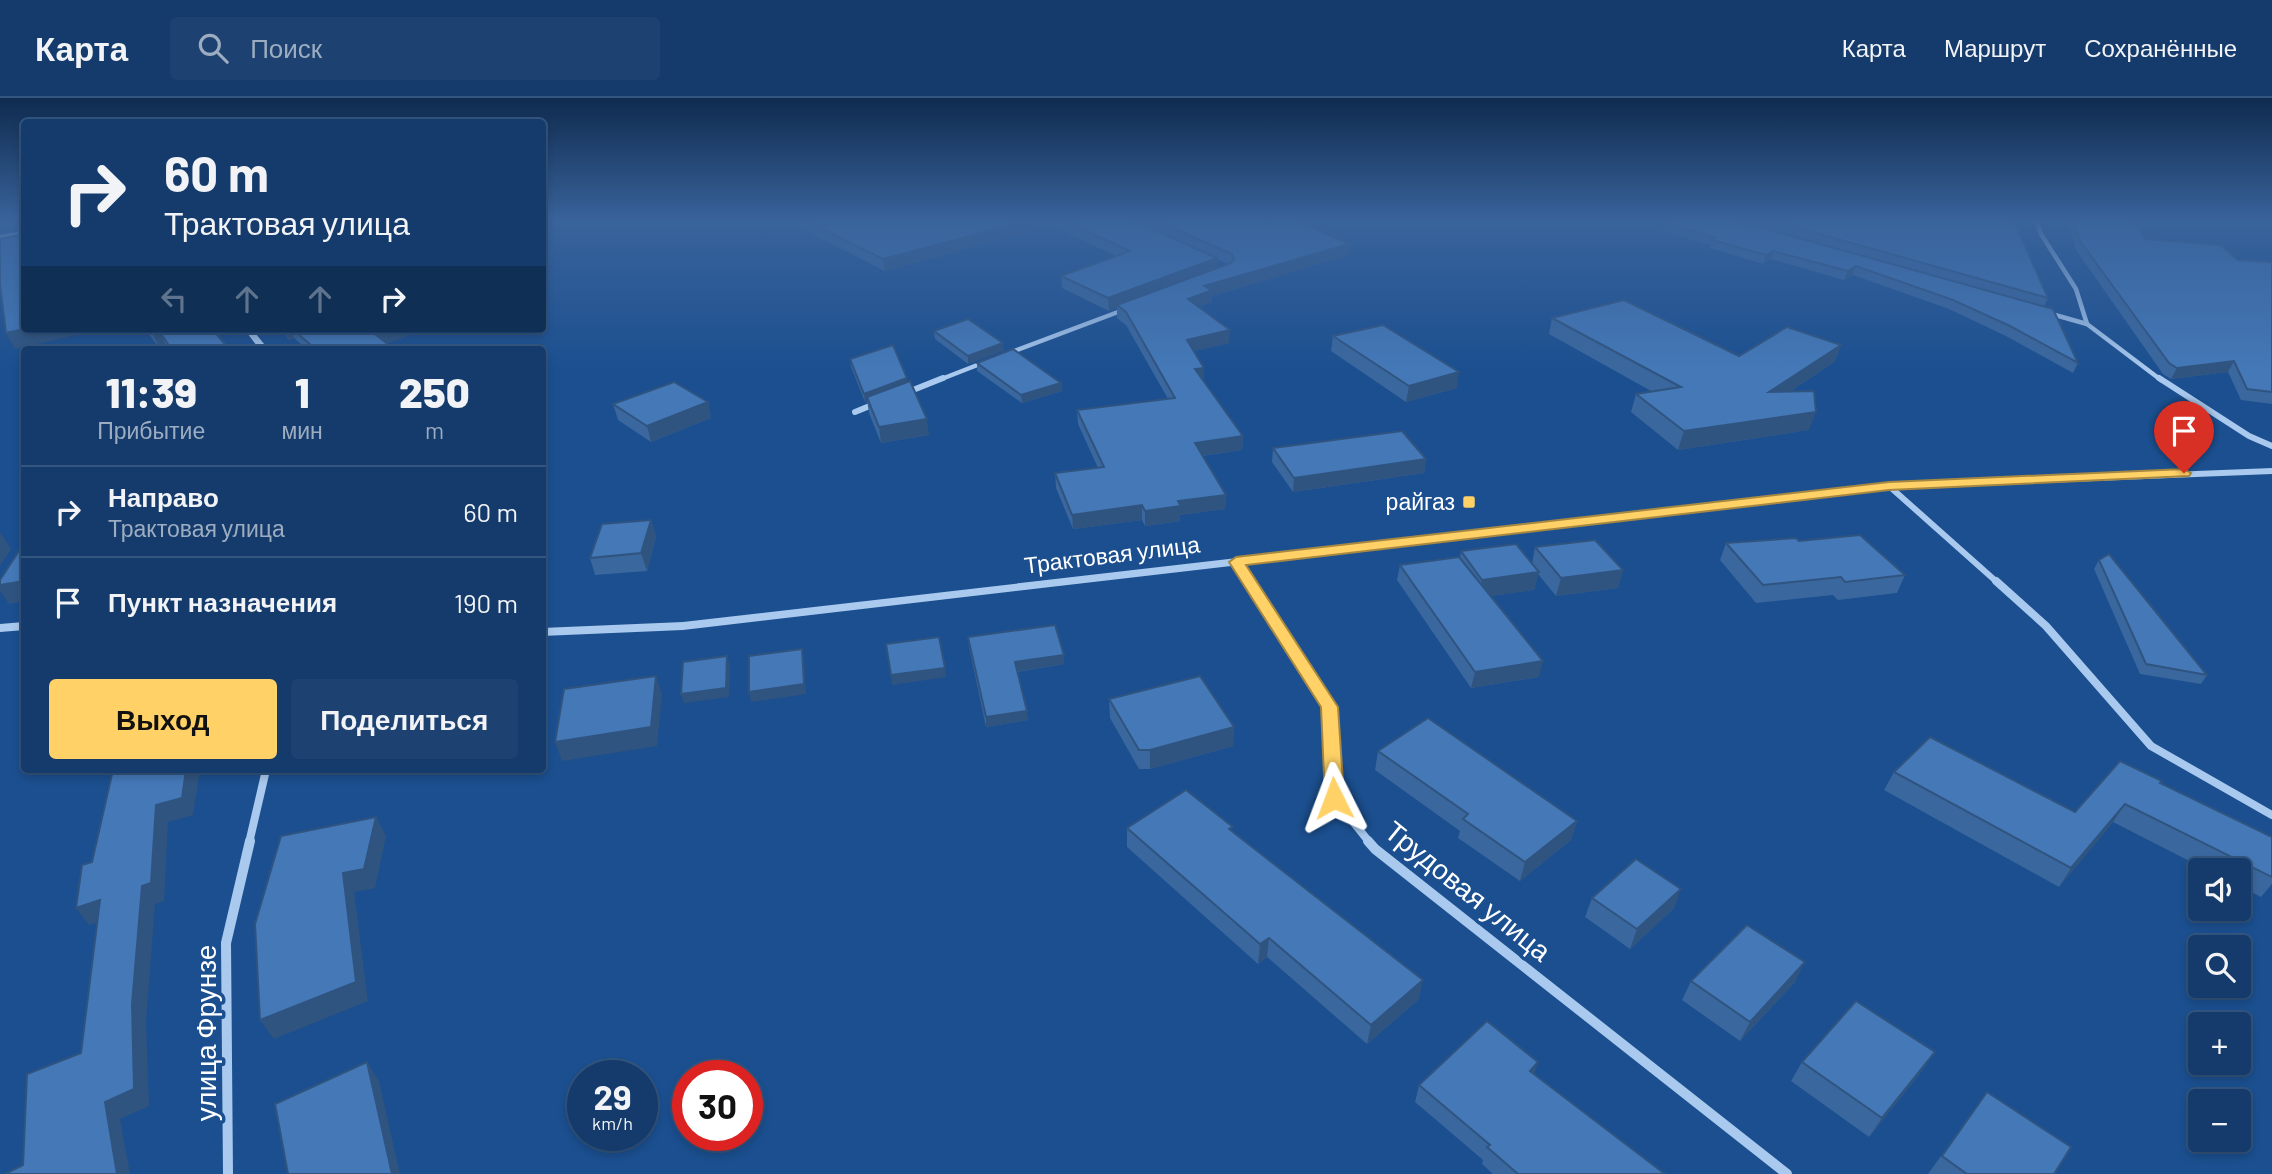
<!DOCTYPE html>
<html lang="ru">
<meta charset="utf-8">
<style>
body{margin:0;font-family:Barlow,sans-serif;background:#1d4271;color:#f1f3f6;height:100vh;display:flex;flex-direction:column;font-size:26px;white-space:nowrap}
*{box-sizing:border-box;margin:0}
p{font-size:23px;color:#9dadc1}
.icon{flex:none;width:38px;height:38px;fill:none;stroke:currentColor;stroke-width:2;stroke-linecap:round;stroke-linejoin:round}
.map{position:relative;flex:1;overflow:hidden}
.side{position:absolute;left:21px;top:248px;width:525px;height:427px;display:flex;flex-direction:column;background:#143b6b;border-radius:7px;box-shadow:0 4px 10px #0003,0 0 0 2px #33557e}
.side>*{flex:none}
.hud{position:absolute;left:21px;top:21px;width:525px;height:214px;border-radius:7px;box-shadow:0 4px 10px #0003,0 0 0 2px #33557e;background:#143b6b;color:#f1f3f6;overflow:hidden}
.tools{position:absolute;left:2188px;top:760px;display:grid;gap:14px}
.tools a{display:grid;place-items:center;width:63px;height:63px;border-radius:7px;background:#143b6b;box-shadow:0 4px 10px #0003,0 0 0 2px #33557e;font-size:35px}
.speed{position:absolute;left:567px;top:962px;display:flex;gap:14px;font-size:35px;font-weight:700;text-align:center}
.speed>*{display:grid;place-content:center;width:91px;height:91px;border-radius:50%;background:#143b6b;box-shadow:0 4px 10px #0003,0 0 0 2px #33557e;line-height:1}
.speed small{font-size:18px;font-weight:400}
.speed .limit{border:10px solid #d22;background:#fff;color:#111}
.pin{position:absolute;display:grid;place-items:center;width:60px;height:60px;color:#fff;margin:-72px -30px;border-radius:50% 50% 50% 0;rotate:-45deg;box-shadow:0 0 7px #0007}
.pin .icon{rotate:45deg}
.me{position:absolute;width:77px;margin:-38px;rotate:357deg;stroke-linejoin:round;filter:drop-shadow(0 0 5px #0008)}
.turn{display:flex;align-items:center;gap:24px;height:147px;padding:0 28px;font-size:32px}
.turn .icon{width:91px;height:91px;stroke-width:2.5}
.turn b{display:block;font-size:49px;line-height:60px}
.lanes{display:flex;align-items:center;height:66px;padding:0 28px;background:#0003;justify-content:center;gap:35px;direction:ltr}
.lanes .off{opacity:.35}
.eta{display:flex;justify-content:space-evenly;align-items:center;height:119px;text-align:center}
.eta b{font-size:42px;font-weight:800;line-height:49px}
.button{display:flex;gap:14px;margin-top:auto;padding:14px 28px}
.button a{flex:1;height:80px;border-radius:7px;background:#ffd166;color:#111;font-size:28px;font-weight:800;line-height:80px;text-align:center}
.button a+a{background:#1d4271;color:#f1f3f6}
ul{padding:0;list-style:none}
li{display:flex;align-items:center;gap:21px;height:91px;padding:0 28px;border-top:2px solid #33557e}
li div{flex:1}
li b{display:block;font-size:26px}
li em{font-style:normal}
header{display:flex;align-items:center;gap:42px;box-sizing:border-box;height:98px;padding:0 35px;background:#143b6b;border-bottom:2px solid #33557e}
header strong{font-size:33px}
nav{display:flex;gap:38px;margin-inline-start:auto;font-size:24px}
.search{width:490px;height:63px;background:#1d4271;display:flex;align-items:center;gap:18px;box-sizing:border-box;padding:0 24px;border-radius:7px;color:#9dadc1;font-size:26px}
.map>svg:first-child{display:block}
</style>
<header>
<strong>Карта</strong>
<div class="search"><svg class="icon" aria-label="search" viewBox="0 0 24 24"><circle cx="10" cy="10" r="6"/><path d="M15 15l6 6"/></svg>Поиск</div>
<nav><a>Карта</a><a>Маршрут</a><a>Сохранённые</a></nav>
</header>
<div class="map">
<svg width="2272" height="1076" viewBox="0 0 2272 1076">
<rect width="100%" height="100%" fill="#1b4f8f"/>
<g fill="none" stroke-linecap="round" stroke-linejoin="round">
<g stroke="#a9c9ee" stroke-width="4.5">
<polyline points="2036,123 2041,136 2076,191 2087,226"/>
<polyline points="0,139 24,135"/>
<polyline points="2048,215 2087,226 2161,282"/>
<polyline points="1009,255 1126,211"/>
<polyline points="939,282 985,264"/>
</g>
<g stroke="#a9c9ee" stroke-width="6">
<polyline points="2159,280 2249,338 2272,348"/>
<polyline points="908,294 943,280"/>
<polyline points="855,314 877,305"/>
<polyline points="1889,388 1998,485"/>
<polyline points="1236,464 1249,485"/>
</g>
<g stroke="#a9c9ee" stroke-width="8">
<polyline points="1248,483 1329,609 1334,700 1370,745"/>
<polyline points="1996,483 2046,528 2151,648 2272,717"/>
<polyline points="0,530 24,528"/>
<polyline points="249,745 266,672"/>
</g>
<g stroke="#a9c9ee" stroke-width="10">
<polyline points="1368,743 1375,751 1787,1076"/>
<polyline points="228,1076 226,845 250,743"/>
</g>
<g fill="#a9c9ee" fill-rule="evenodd">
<polygon points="244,231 252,231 269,252 260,252"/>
<polygon points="2272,370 2272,376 1889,391 683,532 542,538 542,530 683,524 1889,385"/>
</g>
</g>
<g fill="#3a679d" fill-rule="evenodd">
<path d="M787 123H1297L1349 146 1348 157 1212 198 1211 204 1199 209 1229 245 1194 253 1204 283 1243 338 1242 352 1202 358 1226 397 1225 411 1180 417V423L1145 428 1142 422 1073 431 1056 390 1055 375 1098 370 1078 326 1077 312 1168 301 1126 227 1117 220V209L1109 213 1062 190 1061 178 1116 158 1051 127 885 173ZM1217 161 1228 166 1217 170Z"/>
<polygon points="1650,123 1738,123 1958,184 1741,123 2014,123 2048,200 2044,208 2078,265 2073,275 2006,238 1949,211 1853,177 1844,182 1771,161 1763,166 1710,150 1711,147 1663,134 1665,127"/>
<polygon points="2068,123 2136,123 2145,141 2238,162 2272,164 2272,306 2241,302 2228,274 2171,281 2163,276 2076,152"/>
<polygon points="1552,220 1739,258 1841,247 1834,264 1791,293 1809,332 1678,352 1631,314 1636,296 1651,293 1549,236"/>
<polygon points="145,231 212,231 230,252 169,252 167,249 160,251"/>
<polygon points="282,231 403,231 406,239 386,245 395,252 308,252 294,240 289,242"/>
<polygon points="934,233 1004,252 968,266 935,241"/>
<polygon points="1333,238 1457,290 1406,304 1331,253"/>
<polygon points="850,261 907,280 907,284 929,337 881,345 869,315 867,303 865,304 851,269"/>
<polygon points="977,265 1061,285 1062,293 1022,305 977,273"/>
<polygon points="708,304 711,320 651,344 618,322 613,306"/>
<polygon points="1273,350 1426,361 1424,375 1293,394 1272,364"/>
<polygon points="651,422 656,439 647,473 595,477 590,460"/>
<polygon points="1799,443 1905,477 1897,495 1838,502 1833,497 1756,505 1720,462 1726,445"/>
<polygon points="1535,449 1623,472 1618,490 1556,498 1538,476 1534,492 1490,498 1539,579 1471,590 1397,482 1400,467 1460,460 1461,453 1532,466"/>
<polygon points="2099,462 2207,577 2201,586 2140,576 2094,471"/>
<polygon points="968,539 1064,566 1017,574 1028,622 986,629 969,549"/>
<polygon points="1109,601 1234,629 1233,648 1150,671 1139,671 1110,620"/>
<polygon points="1378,653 1577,723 1571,742 1520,783 1458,740 1460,733 1375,672"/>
<polygon points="1894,674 2075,714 2160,685 2272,739 2272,786 2261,799 2238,787 2238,772 2207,772 2113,724 2059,789 1884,692"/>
<polygon points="1127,730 1232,734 1419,901 1367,946 1267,859 1258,866 1127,749"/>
<polygon points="1592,800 1674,810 1630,851 1585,819"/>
<polygon points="1691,883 1795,884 1740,943 1682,902"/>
<polygon points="1802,964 1922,973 1869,1039 1791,983"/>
<polygon points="1534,977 1666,1076 1493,1076 1482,1066 1483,1062 1415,1004 1419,987"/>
<polygon points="1987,994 2054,1076 1928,1076"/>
</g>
<g fill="#305480">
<polygon points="1027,123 1051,123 1051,127 885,173 883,161"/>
<polygon points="1349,146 1348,157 1212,198 1211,204 1188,213 1188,201 1204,188"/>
<polygon points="1773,153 1771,161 1763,166 1766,157"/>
<polygon points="1217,160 1217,172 1117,207 1117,209 1109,213 1108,200"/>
<polygon points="1856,168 1853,177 1844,182 1848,173"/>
<polygon points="24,231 102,231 15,251 6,235"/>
<polygon points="284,231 290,231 294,240 289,242"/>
<polygon points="393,231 403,231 406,239 380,247 375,236"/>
<polygon points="1230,232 1229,245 1187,255 1187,242"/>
<polygon points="159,233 167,249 160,251 152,235"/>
<polygon points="1003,245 1004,252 968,266 968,258"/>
<polygon points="1841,247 1834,264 1763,312 1769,294"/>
<polygon points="2234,263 2228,274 2171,281 2177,270"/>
<polygon points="1204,270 1204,283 1195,271"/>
<polygon points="1459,274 1457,290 1406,304 1409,288"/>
<polygon points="907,280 908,288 867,299 867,303 865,304 864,296"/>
<polygon points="1061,285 1062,293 1022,305 1021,297"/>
<polygon points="708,304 711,320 651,344 647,328"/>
<polygon points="1816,314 1809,332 1678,352 1684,333"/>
<polygon points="927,321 929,337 881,345 879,329"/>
<polygon points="1243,338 1242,352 1194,359 1195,345"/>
<polygon points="1426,361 1424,375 1293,394 1294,380"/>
<polygon points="1226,397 1225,411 1180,417 1180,423 1145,428 1145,413 1178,403"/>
<polygon points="1142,407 1142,422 1073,431 1072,417"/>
<polygon points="651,422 656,439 647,473 641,455"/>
<polygon points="0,434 11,451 0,468"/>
<polygon points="1623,472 1618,490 1556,498 1561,480"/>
<polygon points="1539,474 1534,492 1479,500 1482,482"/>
<polygon points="24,483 24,503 9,506 0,493 0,487"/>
<polygon points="802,551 804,560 806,596 751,604 749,594"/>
<polygon points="1064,557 1064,566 1015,574 1015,564"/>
<polygon points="727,558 730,568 729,599 684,605 681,596"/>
<polygon points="1543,563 1539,579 1471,590 1475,574"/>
<polygon points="945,570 946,579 892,587 891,577"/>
<polygon points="656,578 662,597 657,648 562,663 555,644"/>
<polygon points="1027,613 1028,622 986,629 986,619"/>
<polygon points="1234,629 1233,648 1150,671 1150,652"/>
<polygon points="186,672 200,672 193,717 168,724 164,803 155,806 146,924 149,1008 120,1021 130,1076 117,1076 105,1004 132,906 142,788 156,707"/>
<polygon points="2125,706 2113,724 2059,789 2071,770"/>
<polygon points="376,719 386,738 375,790 354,794 368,903 274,941 260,922"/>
<polygon points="1577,723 1571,742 1520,783 1525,764"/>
<polygon points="1681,791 1674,810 1630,851 1637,831"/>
<polygon points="100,802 114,819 89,827 76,810"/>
<polygon points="1269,840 1267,859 1258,866 1260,846"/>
<polygon points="1805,864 1795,884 1740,943 1750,924"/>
<polygon points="1423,882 1419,901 1367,946 1371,927"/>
<polygon points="1935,954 1922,973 1869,1039 1882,1020"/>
<polygon points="367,964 379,983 400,1076 392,1076"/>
<polygon points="1538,964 1533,982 1530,973"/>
</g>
<g fill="#4478b7" stroke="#305480" stroke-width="2">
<polygon points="19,123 24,123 24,231 6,235 0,187 0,141 20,137 17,125"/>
<polygon points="807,123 1027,123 883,161"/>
<polygon points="1065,123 1135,123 1217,160 1108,200 1061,178 1130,153"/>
<polygon points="1157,123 1297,123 1349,146 1204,188 1212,192 1188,201 1230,232 1187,242 1204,270 1195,271 1243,338 1195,345 1226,397 1178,403 1181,408 1145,413 1142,407 1072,417 1055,375 1104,369 1077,312 1175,300 1126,214 1117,207 1231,165 1234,161 1232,156"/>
<polygon points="1671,123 1738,123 2053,211 2078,265 2010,228 1953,202 1856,168 1848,173 1773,153 1766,157 1712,142 1716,140 1665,125"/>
<polygon points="1773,123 2014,123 2048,200"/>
<polygon points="2074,123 2136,123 2145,141 2220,147 2238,162 2272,164 2272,294 2247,291 2234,263 2177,270 2169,265 2080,143"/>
<polygon points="1624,202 1739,258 1787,229 1841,247 1769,294 1814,293 1816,314 1684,333 1636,296 1681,289 1552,220"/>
<polygon points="968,221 1003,245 968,258 934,233"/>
<polygon points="1383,227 1459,274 1409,288 1333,238"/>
<polygon points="149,231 212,231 230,252 172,252 159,233 152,235"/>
<polygon points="292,231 393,231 375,236 395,252 317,252"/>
<polygon points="893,247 907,280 864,296 850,261"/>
<polygon points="1013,251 1061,285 1021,297 977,265"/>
<polygon points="910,283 927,321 879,329 867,299"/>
<polygon points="674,284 708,304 647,328 613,306"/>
<polygon points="1402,333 1426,361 1294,380 1273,350"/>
<polygon points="651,422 641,455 590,460 602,426"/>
<polygon points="1860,437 1905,477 1845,484 1841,479 1763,487 1726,445 1796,440 1799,443"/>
<polygon points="1595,442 1623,472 1561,480 1535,449"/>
<polygon points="1516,446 1539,474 1482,482 1461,453"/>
<polygon points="24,452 24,483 0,487 0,482 19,453"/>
<polygon points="2109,456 2207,577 2146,566 2099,462"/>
<polygon points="1459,459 1543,563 1475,574 1400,467"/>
<polygon points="1055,527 1064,557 1015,564 1027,613 986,619 968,539"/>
<polygon points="939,539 945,570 891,577 886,546"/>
<polygon points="802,551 804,586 749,594 749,558"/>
<polygon points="727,558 726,590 681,596 683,564"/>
<polygon points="656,578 651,629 555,644 564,591"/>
<polygon points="1200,578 1234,629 1150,652 1139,652 1109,601"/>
<polygon points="1428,620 1577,723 1525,764 1463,721 1468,716 1378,653"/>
<polygon points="1930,639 2075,714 2120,663 2162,683 2160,685 2272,739 2272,779 2125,706 2071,770 1894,674"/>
<polygon points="113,672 186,672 182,700 156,707 151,785 142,788 132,906 134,991 105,1004 117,1076 5,1076 23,1067 27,976 81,955 100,802 76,810 82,767 92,764"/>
<polygon points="1186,692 1233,729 1229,731 1423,882 1371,927 1269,840 1260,846 1127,730"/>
<polygon points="376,719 364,771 343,775 356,884 260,922 255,826 281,738"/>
<polygon points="1636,761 1681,791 1637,831 1592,800"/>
<polygon points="1747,827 1805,864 1750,924 1691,883"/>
<polygon points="1856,903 1935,954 1882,1020 1802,964"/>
<polygon points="1487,923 1538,964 1530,973 1665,1076 1518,1076 1487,1049 1490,1047 1419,987"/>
<polygon points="367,964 392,1076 288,1076 275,1006"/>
<polygon points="1987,994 2071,1049 2054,1076 1967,1076 1942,1058"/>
</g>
<linearGradient id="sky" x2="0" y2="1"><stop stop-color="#0f2b4f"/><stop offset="0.45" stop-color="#39639b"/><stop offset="1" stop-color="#39639b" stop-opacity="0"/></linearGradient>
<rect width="2272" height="273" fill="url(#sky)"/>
<polygon fill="#ffd166" stroke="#a68842" stroke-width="2" points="2184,371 2191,375 2189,378 1889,392 1246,467 1338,609 1344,700 1341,704 1328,704 1325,700 1321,609 1229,464 1236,459 1889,384"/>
<rect fill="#ffd166" stroke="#1b4f8f" stroke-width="2.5" x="1462" y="397" width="14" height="14" rx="3.5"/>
<g text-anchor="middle" stroke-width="7" stroke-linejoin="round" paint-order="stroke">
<g font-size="23" fill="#fff" stroke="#1b4f8f" text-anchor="end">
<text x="1455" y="412">райгаз</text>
</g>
<g font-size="23" fill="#fff" stroke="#1b4f8f">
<text transform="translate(1112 457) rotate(-7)" y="8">Трактовая улица</text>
</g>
<g font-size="28" fill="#fff" stroke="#1b4f8f">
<text transform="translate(1468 793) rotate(39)" y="10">Трудовая улица</text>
<text transform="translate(206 935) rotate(-90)" y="10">улица Фрунзе</text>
</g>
</g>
</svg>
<div class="tools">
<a><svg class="icon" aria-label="sound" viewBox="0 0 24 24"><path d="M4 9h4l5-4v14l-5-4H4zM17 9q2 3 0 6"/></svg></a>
<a><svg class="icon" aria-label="search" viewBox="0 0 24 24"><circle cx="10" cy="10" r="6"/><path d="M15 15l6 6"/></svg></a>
<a>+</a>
<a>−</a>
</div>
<div class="speed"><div>29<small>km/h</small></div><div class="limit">30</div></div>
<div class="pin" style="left:2184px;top:375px;background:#d93025"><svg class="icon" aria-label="arrive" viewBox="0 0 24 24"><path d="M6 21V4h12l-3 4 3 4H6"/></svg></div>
<svg class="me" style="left:1334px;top:700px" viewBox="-20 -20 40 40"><path d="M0-17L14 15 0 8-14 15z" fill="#ffd166" stroke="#fff" stroke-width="4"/></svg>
<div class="hud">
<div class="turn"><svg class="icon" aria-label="right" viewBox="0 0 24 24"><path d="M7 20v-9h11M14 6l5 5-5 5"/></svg><div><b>60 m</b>Трактовая улица</div></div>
<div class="lanes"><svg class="icon off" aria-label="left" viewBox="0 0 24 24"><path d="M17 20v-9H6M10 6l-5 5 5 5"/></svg><svg class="icon off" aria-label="ahead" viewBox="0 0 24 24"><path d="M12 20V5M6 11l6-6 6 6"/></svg><svg class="icon off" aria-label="ahead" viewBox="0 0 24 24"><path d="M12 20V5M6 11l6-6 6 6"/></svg><svg class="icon" aria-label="right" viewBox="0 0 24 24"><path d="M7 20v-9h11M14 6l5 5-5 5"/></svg></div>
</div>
<section class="side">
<div class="eta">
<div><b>11:39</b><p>Прибытие</p></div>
<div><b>1</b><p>мин</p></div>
<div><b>250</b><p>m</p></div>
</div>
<ul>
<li><svg class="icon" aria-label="right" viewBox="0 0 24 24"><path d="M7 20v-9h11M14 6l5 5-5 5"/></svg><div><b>Направо</b><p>Трактовая улица</p></div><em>60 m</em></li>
<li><svg class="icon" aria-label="arrive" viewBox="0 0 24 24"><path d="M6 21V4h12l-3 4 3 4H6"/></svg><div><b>Пункт назначения</b></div><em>190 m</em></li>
</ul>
<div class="button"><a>Выход</a><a>Поделиться</a></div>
</section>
</div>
